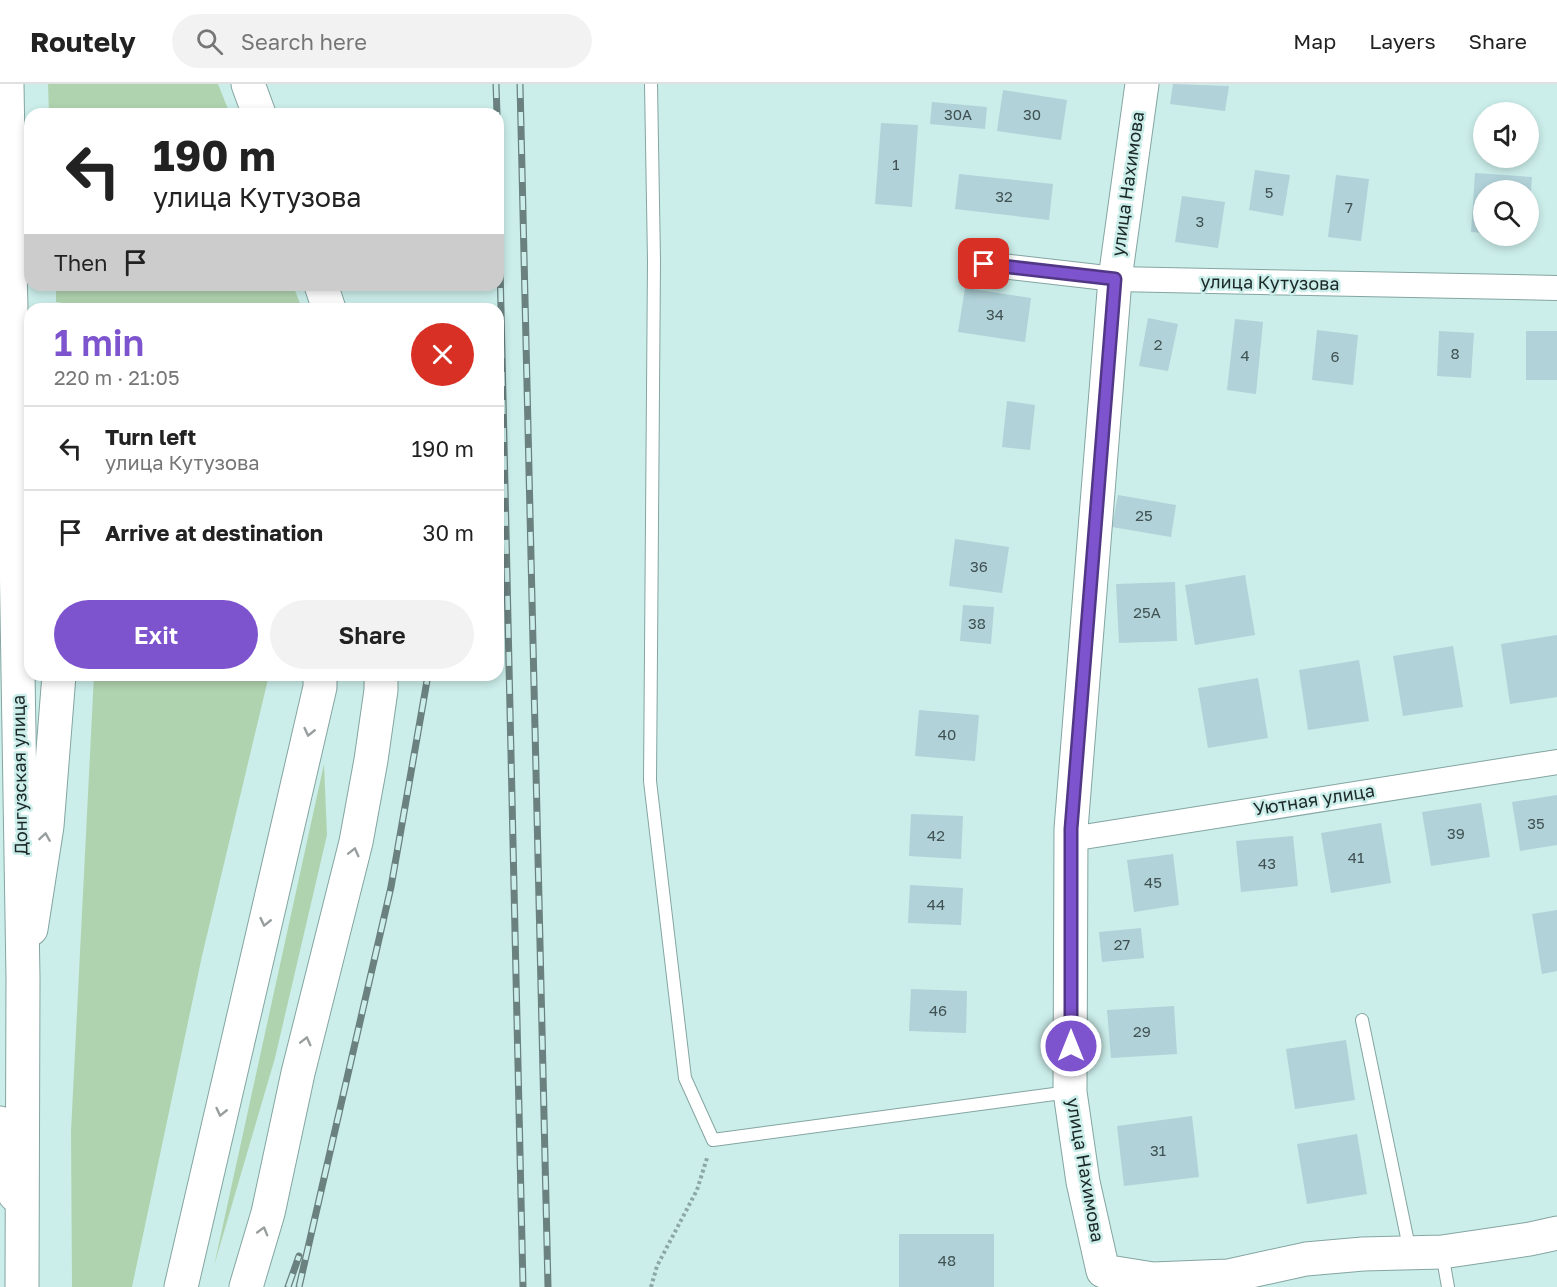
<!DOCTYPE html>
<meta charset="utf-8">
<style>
body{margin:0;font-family:"Golos Text",sans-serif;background:#f2f2f2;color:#222;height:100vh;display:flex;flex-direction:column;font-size:22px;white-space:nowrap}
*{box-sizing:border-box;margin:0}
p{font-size:20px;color:#767676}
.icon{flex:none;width:33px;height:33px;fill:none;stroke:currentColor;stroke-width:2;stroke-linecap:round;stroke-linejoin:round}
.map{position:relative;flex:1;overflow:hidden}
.side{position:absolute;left:24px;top:219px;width:480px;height:378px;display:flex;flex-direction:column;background:#fff;border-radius:18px;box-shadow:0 3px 9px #0003}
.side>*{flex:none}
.banner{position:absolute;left:24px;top:24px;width:480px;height:183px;border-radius:18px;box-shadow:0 3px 9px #0003;background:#fff;color:#222;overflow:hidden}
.tools{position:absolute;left:1473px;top:18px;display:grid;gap:12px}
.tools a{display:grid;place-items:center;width:66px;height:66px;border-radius:50%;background:#fff;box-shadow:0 3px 9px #0003;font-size:30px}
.pin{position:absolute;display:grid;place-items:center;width:51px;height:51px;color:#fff;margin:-26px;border-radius:12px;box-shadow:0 3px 9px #0006}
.me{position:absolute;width:66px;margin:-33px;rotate:0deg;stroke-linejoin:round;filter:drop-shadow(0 0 4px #0008)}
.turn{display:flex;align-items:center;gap:21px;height:126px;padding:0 30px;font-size:27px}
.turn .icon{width:78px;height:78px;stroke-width:2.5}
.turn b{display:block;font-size:42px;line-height:51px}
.then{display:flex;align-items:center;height:57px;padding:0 30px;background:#0003;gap:12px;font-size:22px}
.round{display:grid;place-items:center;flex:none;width:63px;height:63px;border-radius:32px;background:#f2f2f2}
.headline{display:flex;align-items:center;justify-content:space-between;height:102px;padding:0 30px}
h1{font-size:36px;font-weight:600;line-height:45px;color:#7e54ce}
.primary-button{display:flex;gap:12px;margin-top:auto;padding:12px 30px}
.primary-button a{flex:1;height:69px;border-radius:36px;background:#7e54ce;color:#fff;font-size:24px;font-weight:600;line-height:69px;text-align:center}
.primary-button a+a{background:#f2f2f2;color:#222}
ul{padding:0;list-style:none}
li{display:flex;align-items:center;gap:18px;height:84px;padding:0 30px;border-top:2px solid #e0e0e0}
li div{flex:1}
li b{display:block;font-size:22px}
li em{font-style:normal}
header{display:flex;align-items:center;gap:36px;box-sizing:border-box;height:84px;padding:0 30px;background:#fff;border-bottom:2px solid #e0e0e0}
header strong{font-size:28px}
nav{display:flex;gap:33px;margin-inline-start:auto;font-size:21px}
.search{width:420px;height:54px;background:#f2f2f2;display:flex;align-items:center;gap:15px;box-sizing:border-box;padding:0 21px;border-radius:33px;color:#767676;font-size:22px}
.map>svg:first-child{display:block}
</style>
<header>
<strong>Routely</strong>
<div class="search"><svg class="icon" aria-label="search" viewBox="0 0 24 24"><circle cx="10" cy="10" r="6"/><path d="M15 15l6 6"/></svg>Search here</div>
<nav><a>Map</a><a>Layers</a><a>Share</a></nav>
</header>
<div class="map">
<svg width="1557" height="1203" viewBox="0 0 1557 1203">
<rect width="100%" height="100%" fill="#cbeeea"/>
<g fill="#b0d3af">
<polygon points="48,0 218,0 230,30 49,30"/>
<polygon points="56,201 293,201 302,225 101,225 56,218"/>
<polygon points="94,591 269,591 202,872 132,1203 72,1203 71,1047"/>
<polygon points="324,680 327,751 275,974 214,1182"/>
</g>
<g fill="#b0d2d8">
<polygon points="1173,0 1229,2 1225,27 1170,20"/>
<polygon points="1003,6 1067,16 1061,56 997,47"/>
<polygon points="932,18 987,23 985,45 930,40"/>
<polygon points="881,39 918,41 912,123 875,120"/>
<polygon points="1255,86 1290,91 1283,132 1249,126"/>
<polygon points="1475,89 1532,93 1530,120 1528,120 1528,106 1484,106 1484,149 1471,148"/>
<polygon points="959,90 1053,100 1049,136 955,125"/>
<polygon points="1336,91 1369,95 1361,157 1328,153"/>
<polygon points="1182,112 1225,118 1218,164 1175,158"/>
<polygon points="965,204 1031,214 1025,258 958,248"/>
<polygon points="1148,234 1178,240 1168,287 1139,282"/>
<polygon points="1235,235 1263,238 1256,310 1227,306"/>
<polygon points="1317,246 1358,251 1353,301 1312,296"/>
<polygon points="1439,247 1474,249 1471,294 1437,292"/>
<rect x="1526" y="247" width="31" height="49"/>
<polygon points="1007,317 1035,321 1030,366 1002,363"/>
<polygon points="1118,411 1176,421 1171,453 1112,443"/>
<polygon points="955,455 1009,463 1002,509 949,502"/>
<polygon points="1245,491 1255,551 1195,561 1185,501"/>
<polygon points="1175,498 1177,557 1119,559 1116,500"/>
<polygon points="963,521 994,523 991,560 960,557"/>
<polygon points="1557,551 1557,613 1510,620 1501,560"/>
<polygon points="1453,562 1463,623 1403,632 1393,572"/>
<polygon points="1359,576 1369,637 1308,646 1299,586"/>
<polygon points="1258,594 1268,654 1208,664 1198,604"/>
<polygon points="919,626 979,631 975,677 915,672"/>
<polygon points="1557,711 1557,761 1520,767 1512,718"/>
<polygon points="1481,719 1490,773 1431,782 1422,728"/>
<polygon points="911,730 963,732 961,775 909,772"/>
<polygon points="1381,739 1391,799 1331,809 1321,749"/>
<polygon points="1293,752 1298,802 1241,808 1236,757"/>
<polygon points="1173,770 1179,821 1134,828 1127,776"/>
<polygon points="910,801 963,804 961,841 908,839"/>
<polygon points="1557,826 1557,887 1542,890 1532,830"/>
<polygon points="1141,844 1144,874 1102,878 1099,848"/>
<polygon points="911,905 967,907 966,949 909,947"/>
<polygon points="1174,922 1177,970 1111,974 1107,926"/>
<polygon points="1346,956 1355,1016 1295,1025 1286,965"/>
<polygon points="1192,1032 1199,1093 1124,1102 1117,1042"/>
<polygon points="1357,1050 1367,1110 1307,1120 1297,1060"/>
<rect x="899" y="1150" width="95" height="53"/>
</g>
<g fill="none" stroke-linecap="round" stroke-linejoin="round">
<g stroke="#84a5a1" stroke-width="14">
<g id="lane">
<polyline points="651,0 654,177 650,697 685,994 713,1056 1069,1008"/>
<polyline points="1362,936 1410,1168"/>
<polyline points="1442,1169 1448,1203"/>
</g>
</g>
<g stroke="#84a5a1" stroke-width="26">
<g id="street">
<polyline points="984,180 1115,195 1557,204"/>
<polyline points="1071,755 1557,678"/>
</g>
</g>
<g stroke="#84a5a1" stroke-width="35">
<polyline id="secondary" points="1142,0 1115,195 1071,745 1070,1008 1083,1098 1103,1187 1153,1195 1228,1192 1306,1175 1363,1170 1442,1168 1530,1155 1557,1149"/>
</g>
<g stroke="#84a5a1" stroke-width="35">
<g id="primary">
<polyline points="248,0 259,30"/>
<polyline points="321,201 329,225"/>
<polyline points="31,845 47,742 59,591"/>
<polyline points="0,1039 15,1111"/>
<polyline points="181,1203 320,603 320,591"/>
<polyline points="246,1203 268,1129 298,989 356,758 371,676 381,606 381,591"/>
</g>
</g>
<g stroke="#84a5a1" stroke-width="35">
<g id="highway">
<polyline points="7,0 10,180"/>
<polyline points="15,404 23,894 22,1203"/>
</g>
</g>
<polyline stroke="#8ca8a5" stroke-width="4" stroke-dasharray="3 3" stroke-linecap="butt" points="651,1203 657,1182 697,1106 707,1074"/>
<use href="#lane" stroke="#fff" stroke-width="12"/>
<use href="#street" stroke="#fff" stroke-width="24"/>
<use href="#secondary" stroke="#fff" stroke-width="33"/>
<use href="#primary" stroke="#fff" stroke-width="33"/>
<use href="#highway" stroke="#fff" stroke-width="33"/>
<g stroke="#6a817f" stroke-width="7">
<g id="rail">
<polyline points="496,0 497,30"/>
<polyline points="520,0 548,1203"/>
<polyline points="498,92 523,1203"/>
<polyline points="288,1203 299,1172"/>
<polyline points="299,1203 391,803 428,591"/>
</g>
</g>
<use href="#rail" stroke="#cbeeea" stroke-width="4.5" stroke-dasharray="14" stroke-linecap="butt"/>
<g stroke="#84a5a1" stroke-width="35" stroke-linecap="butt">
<polyline id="highway-bridge" points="10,180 15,404"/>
</g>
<use href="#highway-bridge" stroke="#fff" stroke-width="33"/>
</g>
<defs><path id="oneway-chevron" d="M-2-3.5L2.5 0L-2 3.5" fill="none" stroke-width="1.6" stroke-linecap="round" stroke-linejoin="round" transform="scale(1.5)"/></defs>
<g stroke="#989e9e">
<use href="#oneway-chevron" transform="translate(309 648) rotate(103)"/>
<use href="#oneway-chevron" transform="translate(45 753) rotate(-81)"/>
<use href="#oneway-chevron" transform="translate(354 768) rotate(-76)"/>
<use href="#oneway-chevron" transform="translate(265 838) rotate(103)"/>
<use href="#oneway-chevron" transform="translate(306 957) rotate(-76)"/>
<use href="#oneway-chevron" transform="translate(221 1028) rotate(103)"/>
<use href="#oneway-chevron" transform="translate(263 1147) rotate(-74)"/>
</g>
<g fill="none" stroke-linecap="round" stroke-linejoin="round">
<g stroke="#523786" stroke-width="15">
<polyline id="route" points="984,180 1115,195 1071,745 1071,962"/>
</g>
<use href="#route" stroke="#7e54ce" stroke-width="10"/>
</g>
<g text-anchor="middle" stroke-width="5" stroke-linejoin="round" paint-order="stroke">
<g font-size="15" fill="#405253">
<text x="958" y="36">30А</text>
<text x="1032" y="36">30</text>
<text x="896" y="86">1</text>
<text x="1269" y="114">5</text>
<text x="1004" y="118">32</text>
<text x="1349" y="129">7</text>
<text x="1200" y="143">3</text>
<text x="995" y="236">34</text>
<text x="1158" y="266">2</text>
<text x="1455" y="275">8</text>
<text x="1245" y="277">4</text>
<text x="1335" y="278">6</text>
<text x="1144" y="437">25</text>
<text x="979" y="488">36</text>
<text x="1147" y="534">25А</text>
<text x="977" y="545">38</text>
<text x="947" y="656">40</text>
<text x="1536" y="745">35</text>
<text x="1456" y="755">39</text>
<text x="936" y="757">42</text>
<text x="1356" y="779">41</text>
<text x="1267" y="785">43</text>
<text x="1153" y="804">45</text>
<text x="936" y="826">44</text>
<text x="1122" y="866">27</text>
<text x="938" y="932">46</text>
<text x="1142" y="953">29</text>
<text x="1158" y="1072">31</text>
<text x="947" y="1182">48</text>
</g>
<g font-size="18" fill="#1b2827" stroke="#cbeeea">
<text transform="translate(1128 100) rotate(-82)" y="6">улица Нахимова</text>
<text transform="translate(1270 199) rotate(1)" y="6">улица Кутузова</text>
<text transform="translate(20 691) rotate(-91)" y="6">Донгузская улица</text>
<text transform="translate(1314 716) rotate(-9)" y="6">Уютная улица</text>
<text transform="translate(1085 1086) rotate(80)" y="6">улица Нахимова</text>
</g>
</g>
</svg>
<div class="tools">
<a><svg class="icon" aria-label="sound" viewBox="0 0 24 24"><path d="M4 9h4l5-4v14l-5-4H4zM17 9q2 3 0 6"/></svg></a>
<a><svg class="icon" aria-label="search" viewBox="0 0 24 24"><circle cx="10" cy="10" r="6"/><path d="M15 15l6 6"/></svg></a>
</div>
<div class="pin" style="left:984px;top:180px;background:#d93025"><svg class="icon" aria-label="arrive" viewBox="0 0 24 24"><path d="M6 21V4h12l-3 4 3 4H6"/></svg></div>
<svg class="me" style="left:1071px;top:962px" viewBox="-20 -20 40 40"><circle r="17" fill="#7e54ce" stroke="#fff" stroke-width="3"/><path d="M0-11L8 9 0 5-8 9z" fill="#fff"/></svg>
<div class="banner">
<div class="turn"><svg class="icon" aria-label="left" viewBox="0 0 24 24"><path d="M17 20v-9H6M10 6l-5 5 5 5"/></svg><div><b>190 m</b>улица Кутузова</div></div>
<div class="then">Then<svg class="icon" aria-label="arrive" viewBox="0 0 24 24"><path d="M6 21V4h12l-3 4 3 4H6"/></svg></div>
</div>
<section class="side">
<div class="headline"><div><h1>1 min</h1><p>220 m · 21:05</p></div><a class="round" style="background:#d93025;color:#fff"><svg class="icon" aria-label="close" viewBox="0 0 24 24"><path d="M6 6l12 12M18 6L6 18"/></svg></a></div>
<ul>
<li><svg class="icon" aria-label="left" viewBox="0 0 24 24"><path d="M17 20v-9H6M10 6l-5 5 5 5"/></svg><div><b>Turn left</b><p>улица Кутузова</p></div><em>190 m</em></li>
<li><svg class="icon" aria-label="arrive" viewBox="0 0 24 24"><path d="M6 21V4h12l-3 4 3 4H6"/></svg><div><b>Arrive at destination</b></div><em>30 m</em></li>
</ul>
<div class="primary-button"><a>Exit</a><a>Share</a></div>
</section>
</div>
